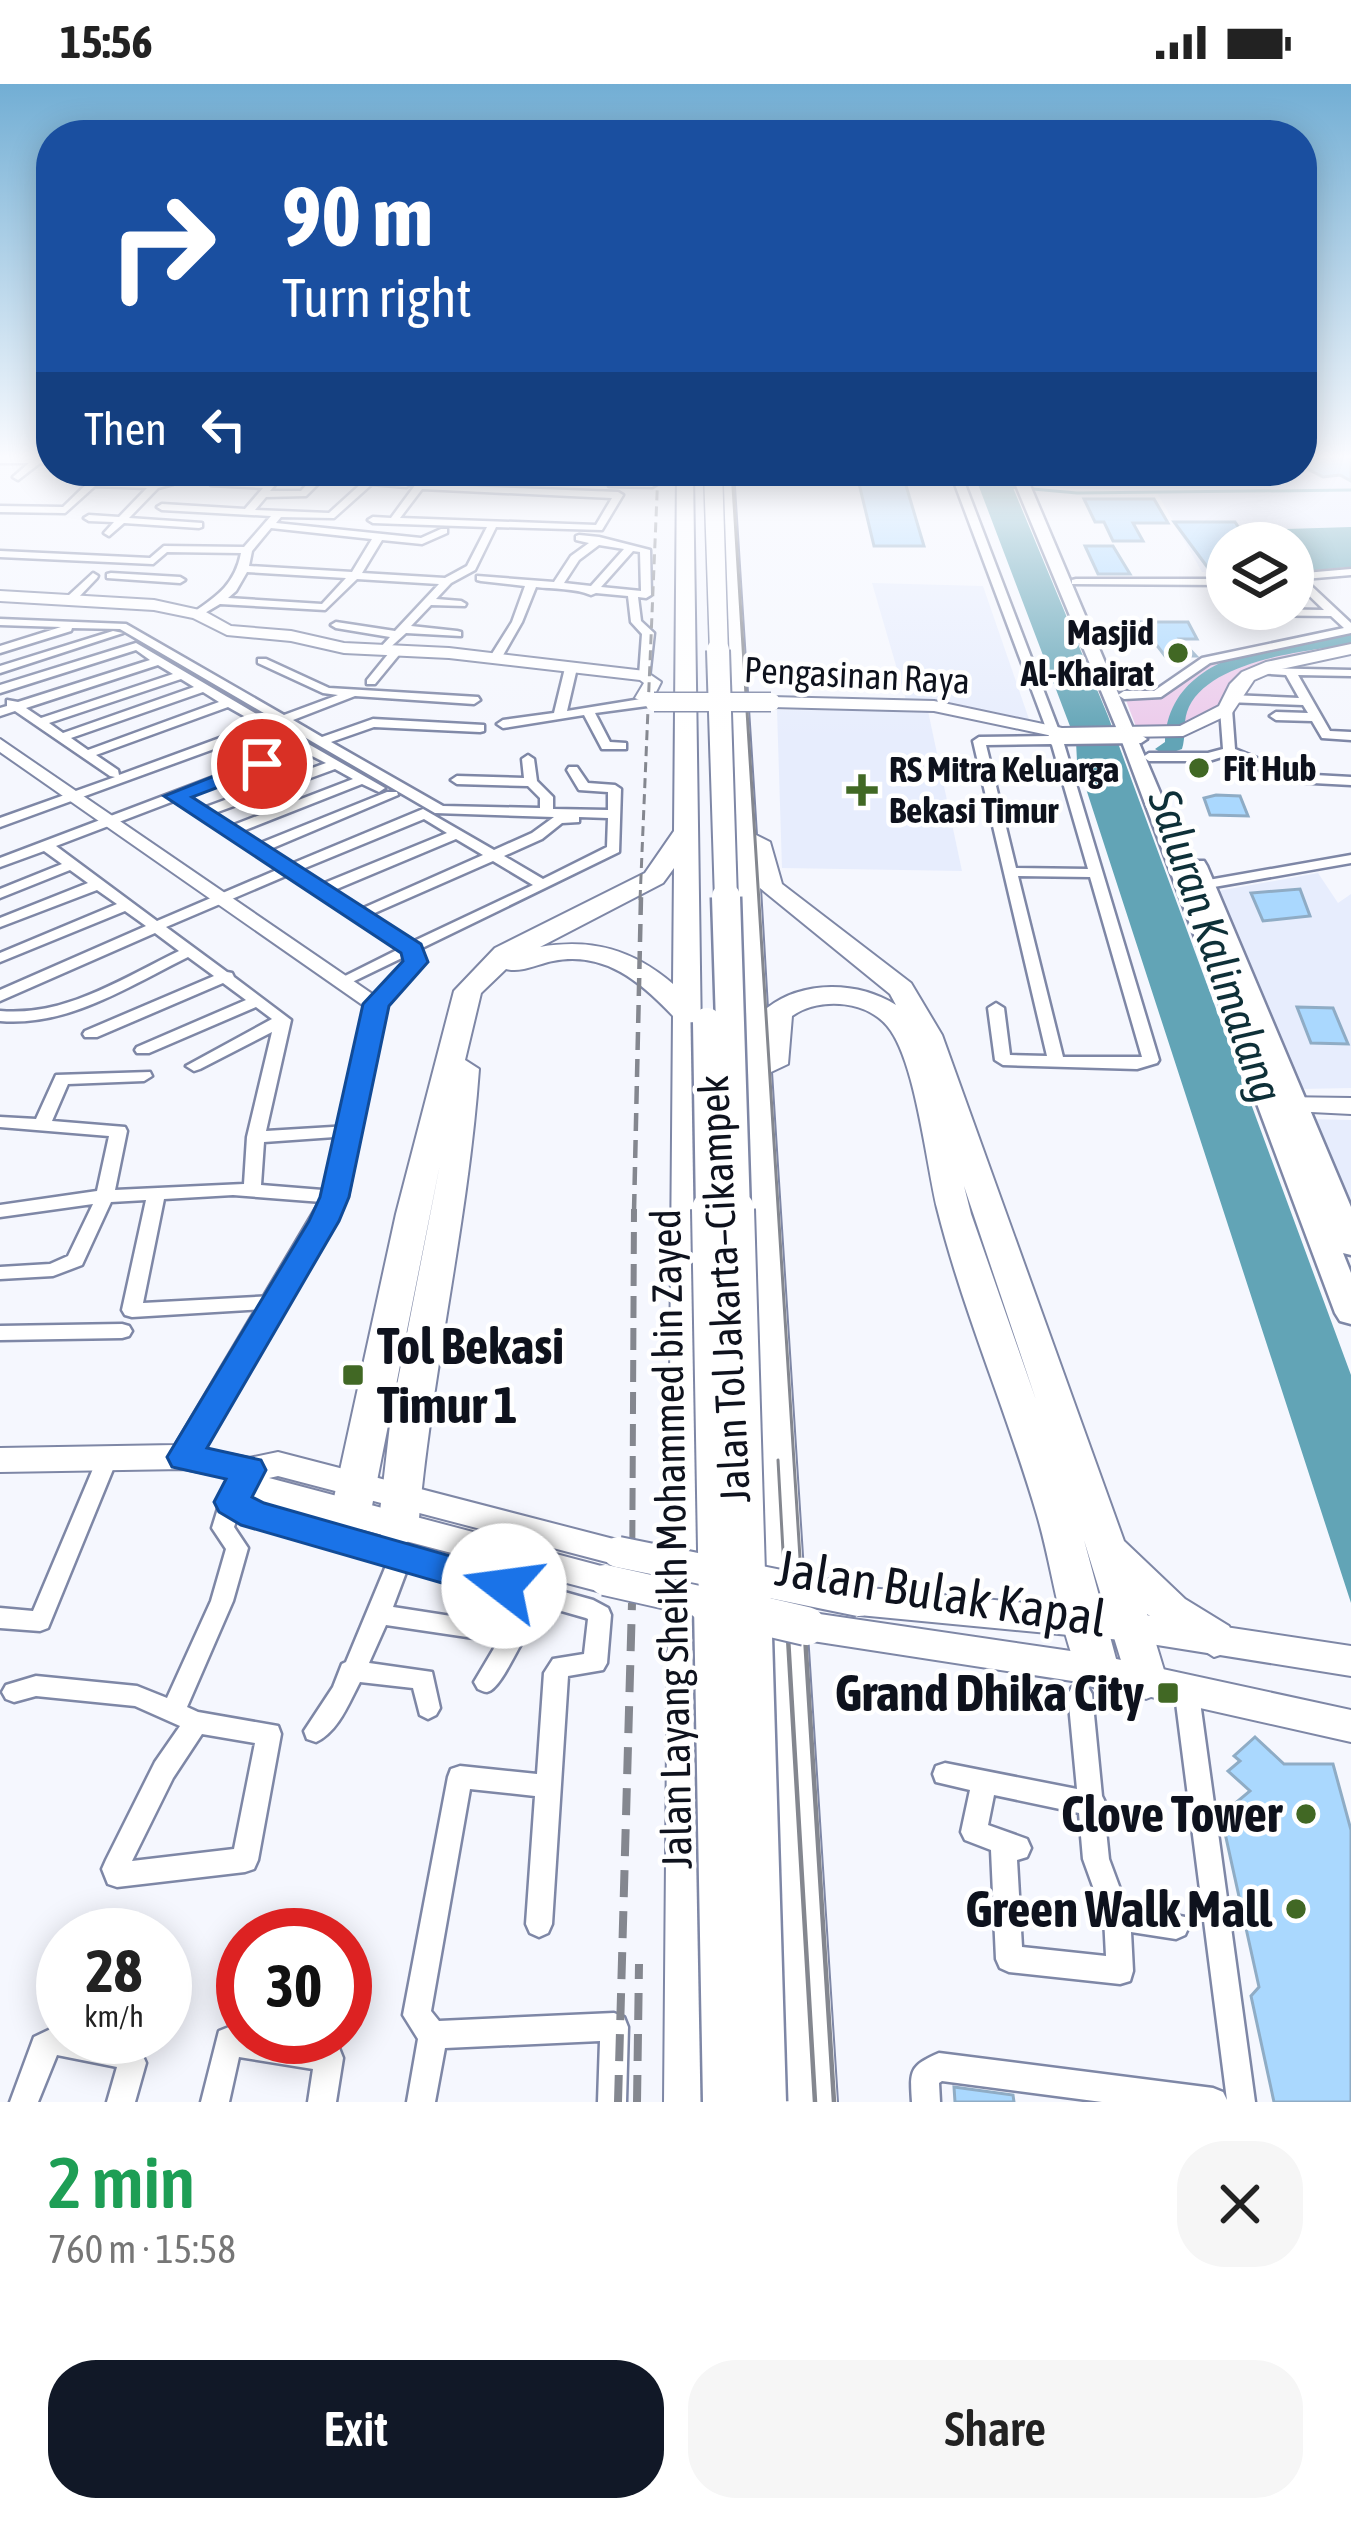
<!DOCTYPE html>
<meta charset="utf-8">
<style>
body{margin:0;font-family:"Asap Condensed",sans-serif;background:#f6f6f6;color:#222;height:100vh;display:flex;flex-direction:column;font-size:45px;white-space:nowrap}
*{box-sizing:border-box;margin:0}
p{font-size:39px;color:#767676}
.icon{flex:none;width:66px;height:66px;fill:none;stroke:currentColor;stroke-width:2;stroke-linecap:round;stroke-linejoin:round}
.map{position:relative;height:2018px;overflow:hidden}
.details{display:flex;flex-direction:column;background:#fff;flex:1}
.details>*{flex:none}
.banner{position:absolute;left:36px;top:36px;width:1281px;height:366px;border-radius:48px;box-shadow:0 6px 30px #0003;background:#1a4fa0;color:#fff;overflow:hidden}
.buttons{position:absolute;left:1206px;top:438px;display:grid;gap:24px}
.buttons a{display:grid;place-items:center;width:108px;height:108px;border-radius:50%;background:#fff;box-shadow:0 6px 30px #0003;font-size:60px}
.speed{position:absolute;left:36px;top:1824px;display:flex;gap:24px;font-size:60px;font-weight:700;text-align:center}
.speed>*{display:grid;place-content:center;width:156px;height:156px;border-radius:50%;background:#fff;box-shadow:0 6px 30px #0003;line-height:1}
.speed small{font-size:30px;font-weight:400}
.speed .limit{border:18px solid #d22;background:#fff;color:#111}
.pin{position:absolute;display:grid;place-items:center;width:102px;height:102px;color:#fff;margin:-51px;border:6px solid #fff;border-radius:50%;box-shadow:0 3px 12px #0007}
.me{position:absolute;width:132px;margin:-66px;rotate:285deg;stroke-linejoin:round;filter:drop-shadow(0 0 9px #0008)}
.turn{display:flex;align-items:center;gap:42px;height:252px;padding:0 48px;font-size:54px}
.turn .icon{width:156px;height:156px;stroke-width:2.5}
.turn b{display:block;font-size:84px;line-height:102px}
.then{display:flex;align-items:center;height:114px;padding:0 48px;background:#0003;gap:24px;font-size:45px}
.round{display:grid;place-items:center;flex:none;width:126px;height:126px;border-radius:48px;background:#f6f6f6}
.summary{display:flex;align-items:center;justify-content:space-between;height:204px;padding:0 48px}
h1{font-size:72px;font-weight:600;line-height:90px;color:#1e9e55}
.action{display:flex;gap:24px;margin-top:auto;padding:24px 48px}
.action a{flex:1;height:138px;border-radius:48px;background:#111827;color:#fff;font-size:48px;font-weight:600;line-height:138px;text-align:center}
.action a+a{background:#f6f6f6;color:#222}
.status{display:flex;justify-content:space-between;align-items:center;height:84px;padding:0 60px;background:#fff;direction:ltr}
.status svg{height:33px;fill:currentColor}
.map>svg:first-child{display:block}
</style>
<div class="status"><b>15:56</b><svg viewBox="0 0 49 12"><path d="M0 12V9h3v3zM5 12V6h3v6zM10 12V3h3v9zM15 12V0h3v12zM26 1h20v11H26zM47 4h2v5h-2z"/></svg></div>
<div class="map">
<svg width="1351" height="2018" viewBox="0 0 1351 2018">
<rect width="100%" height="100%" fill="#f5f7fe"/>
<g fill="#e7edfd">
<polygon points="1302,371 1351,371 1351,486 1293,491 1293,459 1227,459 1227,490 1202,488 1156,407 1054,404 1039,399 1033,387 1302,387"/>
<polygon points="872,499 983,502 1030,638 968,623 906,616"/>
<polygon points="777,626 928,627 962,787 782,784"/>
<polygon points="1318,789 1338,819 1351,810 1351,1004 1300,1005 1218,807"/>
<polygon points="1309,1035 1351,1036 1351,1134"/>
</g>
<path fill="#eccbeb" d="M1351 546V565L1248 592C1215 642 1196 644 1138 648L1124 611 1152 612 1206 576Z"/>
<g fill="#62a4b6">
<polygon points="973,387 1006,387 1108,632 1351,1291 1351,1519 1077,677 1076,658"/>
<polygon points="1351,443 1351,483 1293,488 1293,459 1262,459 1253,446"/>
</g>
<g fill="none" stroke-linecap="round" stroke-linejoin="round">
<polyline stroke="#62a4b6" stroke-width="3" points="1009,403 1077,409 1351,406"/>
<path fill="#62a4b6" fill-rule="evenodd" d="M1351 551V561C1307 566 1204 577 1187 628 1183 640 1186 653 1182 665L1165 671 1155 665 1165 658C1168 568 1281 558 1351 551Z"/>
</g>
<g fill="#aad8fe" stroke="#8facc5" stroke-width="3">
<polygon points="1351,371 1351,397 1340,391 1323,393 1302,382 1302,375"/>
<polygon points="856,387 902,388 924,462 874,462"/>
<polygon points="1084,415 1154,415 1168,439 1133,439 1143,457 1113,457 1104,438 1095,438"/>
<polygon points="1174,438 1235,438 1249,459 1227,459 1227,485 1208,484"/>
<polygon points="1085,462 1113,462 1130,490 1098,490"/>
<polygon points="1139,538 1188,538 1197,555 1180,555 1196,572 1165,572"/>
<polygon points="1216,711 1240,712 1248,732 1210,731 1204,714"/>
<polygon points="1300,805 1310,832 1263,837 1251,809"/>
<polygon points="1297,923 1333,924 1348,960 1311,959"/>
<polygon points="1255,1653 1284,1680 1333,1680 1351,1746 1351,2018 1274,2018 1251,1912 1259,1903 1221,1731 1250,1707 1228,1687 1240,1677 1234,1672"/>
<polygon points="954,2003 1013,2011 1014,2018 955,2018"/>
</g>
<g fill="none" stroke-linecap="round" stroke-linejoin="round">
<g stroke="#7e87a6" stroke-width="5">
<g id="street">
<polygon points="0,373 51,374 51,380 40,379 18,396 13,393 29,379 0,379"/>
<path d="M100 387H110L100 397C123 398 154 406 171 390H149L144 387H224L226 389 220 397 267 399 277 387H287L270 407H301L319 387H329L326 391 409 398 411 400 406 403 372 400 334 434 281 433 276 439 421 454 441 445H447V449L422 460 382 456 362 489 445 494 467 482 487 443 373 439 368 436 373 433 391 434 416 400 618 408 623 411 602 446 496 443 475 486 451 499 436 515 461 517 466 520 465 522 431 521 411 542 457 547 461 548V552L406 549 384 569 378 566 390 553 336 544 331 541 336 538 395 547 439 500 357 495 325 526 220 520 198 533 194 532V528C219 511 235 499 241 469L167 468 153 480 0 473V467L150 474 164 462 244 463 271 432 162 426 157 423 162 420 245 425 263 404 211 401 215 391 180 390 173 400 158 404 129 434 202 439V443L199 444 124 439 109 452 104 449 114 438 89 437 84 434 89 431 119 433 147 404 95 402 65 429 0 428V422L63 423ZM322 396 362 399 329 429 255 426 266 413 306 412ZM422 405 612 414 596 441 400 434ZM271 444 372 455 352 488 249 482 252 467ZM247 488 346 494 322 520 228 514 236 507Z"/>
<polygon points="606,387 616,387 616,397 648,397 649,387 659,387 657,400 652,403 609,402"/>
<path d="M950 387H960L1061 652 1141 651 1147 655 1141 659 1064 660 1159 976 1157 979 1137 985 1003 981 995 976 988 924 996 919 1004 924 1010 971 1047 972 973 657 979 653 1049 652ZM1051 660 1052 661 1088 785 1016 784 986 661ZM1018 792 1090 793 1142 973H1063Z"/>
<path d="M579 451 599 453 650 466 651 511 646 514 638 513 641 537 654 549 649 594 639 592 642 550 631 538 628 512 596 509 591 511C575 504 553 505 536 503L522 538 502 573 496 576 490 573 512 538 525 502 481 497 477 496V492L554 498 571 472 589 459 576 456V452ZM599 461 624 465 591 502 564 499 579 476ZM633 467 640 468 641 507 601 503Z"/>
<polygon points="1351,485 1351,491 1304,495 1351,539 1351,549 1210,579 1161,613 1124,615 1118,611 1124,607 1154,607 1202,574 1344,544 1331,532 1257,531 1252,528 1256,525 1324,526 1293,496 1293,490"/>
<polygon points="93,489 98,492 97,494 76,516 68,516 68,512"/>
<polygon points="111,489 180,493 185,496 180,499 107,494 107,490"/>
<polygon points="1076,495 1227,495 1227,501 1072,500 1072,496"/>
<path d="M0 535 126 540 284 631 338 611 323 609 258 579V575H266L329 604 478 613 480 616 474 620 355 612 293 636 322 653 373 635 484 641V647L480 648 374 643 331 658 443 722 540 724V714L528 702 457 700 451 696 457 692 524 694 522 675 528 671 534 675 537 697 553 713V725L608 726V708L579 706 567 686 569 683H577L588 699 615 701 621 705 619 768 420 865 421 882 381 923 376 925 368 920 406 881V872L346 901H336L333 898 401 864 288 791 166 843 227 888 232 889 234 893 291 936 266 1047 349 1042 357 1047 349 1052 264 1058 261 1101 335 1107 344 1113 341 1117 335 1119 233 1111 164 1115 143 1219 274 1212 281 1214 283 1219 281 1224 132 1233 125 1231 122 1226 146 1116 111 1118 82 1181 53 1192 0 1195V1183L50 1180 68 1172 93 1120 0 1133V1121L97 1107 109 1052 0 1043V1033L36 1035 56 991 150 988 152 992 144 997 68 1000 52 1037 125 1043 127 1047 115 1106 244 1100 247 1053 272 948 200 985 194 987 186 982 272 935 256 923 149 969H137L135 966 137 963 246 916 223 899 97 953H85L83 950 85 947 214 892 188 873C129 902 68 943 0 937V927C65 933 123 894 179 867L155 849 0 917V906L146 842 125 827 0 878V869L117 820 97 806 0 843V834L88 799 70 786 0 814V805L62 780 44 767 0 783V774L295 662 266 646 0 743V734L115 693 110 692 15 627 0 632V624L7 622V616L18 618 150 576 136 566 0 609V601L136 559 263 634 265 638 274 635 120 545 72 544 71 547 0 569V562L61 543 0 541ZM158 581 173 590 41 634 26 624ZM181 595 194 603 63 649 49 639ZM203 608 219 618 88 666 71 654ZM228 623 258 640 119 691 118 686 96 671ZM282 640 435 729 554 733 532 749 494 766 423 725 291 780 268 766 398 711 397 708H387L258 760 240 748 362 700 379 708 385 704 277 642ZM304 668 326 679 203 724 185 713ZM335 685 353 695 231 742 212 730ZM174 717 279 785 157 837 56 762ZM579 733 608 734 607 763 543 795 504 772 542 755 562 739 579 738ZM424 735 447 749 322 800 300 786ZM456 755 483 771 361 825 332 807ZM493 777 533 801 412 858 370 831Z"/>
<polygon points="113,547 123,549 0,589 0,582"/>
<polygon points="393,564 403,566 375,600 367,600 367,596"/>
<polygon points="571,581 577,584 567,627 647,614 653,618 647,622 595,629 610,658 626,659 626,665 602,665 584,631 503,644 497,640 503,636 554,629 565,584"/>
<polygon points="1261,584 1351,586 1351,592 1298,591 1330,647 1351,648 1351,656 1322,654 1312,637 1276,636 1270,632 1276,628 1308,629 1303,621 1227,618 1225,615 1231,611 1299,614 1286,591 1257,589 1255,587"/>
<polygon points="1226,621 1232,625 1235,665 1262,676 1278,689 1351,693 1351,701 1275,697 1254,682 1228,671 1209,677 1149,677 1143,673 1149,669 1208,669 1223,665 1220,625"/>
<polygon points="1351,771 1351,779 1197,806 1190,802 1197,798"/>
<polygon points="122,1240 129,1242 132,1247 129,1252 122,1254 0,1256 0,1242"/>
<polygon points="108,1365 115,1367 118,1373 48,1544 40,1547 0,1544 0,1524 33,1527 98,1373 101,1367"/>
<path d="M249 1378 256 1380 259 1386 244 1415 260 1423 593 1516 608 1524 611 1531 607 1579 603 1586 568 1592 552 1840 548 1849 539 1853 530 1849 526 1840 535 1712 470 1705 431 1927 439 1937 614 1929 624 1933 628 1943 626 2018H598L600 1957 445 1964 435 2018H407L418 1955 403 1931 448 1693 451 1685 460 1682 537 1690 544 1589 553 1575 584 1570 588 1535 586 1534 408 1483 393 1523 509 1541 520 1562C514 1572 498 1607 487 1608 484 1608 481 1606 478 1605L474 1598 496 1561 494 1557 386 1541 369 1579 432 1588 440 1624 436 1631 428 1635 420 1631 413 1604 360 1598C349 1619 338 1648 316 1658L307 1655 304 1647 333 1603 342 1580 346 1578 388 1477 254 1439 238 1431 234 1443 248 1464 233 1517 187 1623 198 1628 278 1642 281 1650 258 1776 254 1785 245 1788 117 1803 108 1800 102 1785 106 1776 155 1678 180 1642 135 1622 36 1612 14 1618 6 1615 2 1608 6 1601 36 1592 137 1602 167 1614 211 1517 226 1465 212 1444 220 1418 242 1380ZM202 1650 255 1659 234 1765 132 1777 173 1694Z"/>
<path d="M1186 1593 1194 1596 1198 1603 1255 2018H1102L942 1997 939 1999 940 2018H912C910 1987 909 1982 939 1969L1213 2004 1223 2008 1227 2016 1174 1603 1178 1596Z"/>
<path d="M1080 1600 1088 1603 1092 1610 1102 1712 1106 1720 1104 1726 1109 1775 1126 1821 1185 1833 1189 1842 1185 1851 1176 1855 1131 1848 1133 1887 1130 1897 1120 1900 1009 1888 1000 1884 996 1875 991 1766 965 1756 961 1748 970 1706 936 1698 933 1690 936 1682 945 1679 1077 1705 1068 1610 1072 1603ZM994 1711 1079 1729 1083 1775 1104 1833 1106 1872 1022 1863 1017 1776 1027 1773 1031 1764 1027 1755 988 1741Z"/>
<polygon points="55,1943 63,1945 63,1953 107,1953 138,1961 146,1979 135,2018 107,2018 117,1983 57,1971 38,2018 10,2018 34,1953"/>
<polygon points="229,1943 243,1945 243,1953 288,1953 339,1964 343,1974 336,2018 308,2018 313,1985 239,1973 229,2018 201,2018 219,1947"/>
</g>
</g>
<g stroke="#7e87a6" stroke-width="4">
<g id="secondary">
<polygon points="0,507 154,516 204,527 231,542 291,547 344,559 449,564 645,587 661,598 654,612 663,618 654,623 635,614 644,599 640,596 449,574 344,569 291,557 227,551 193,534 154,526 0,517"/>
<polygon points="1351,560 1351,570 1277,586 1254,596 1232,629 1183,652 1062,654 934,627 771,623 762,618 771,613 934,617 1062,644 1180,642 1219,622 1230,600 1242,588 1266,578"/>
<polygon points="0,655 387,920 348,1113 204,1365 249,1374 278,1368 629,1459 634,1468 629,1477 618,1481 278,1392 269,1394 605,1483 616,1486 621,1496 616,1506 605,1509 260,1419 249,1416 239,1396 184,1385 0,1388 0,1364 175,1361 322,1113 364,922 0,668"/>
<polygon points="1280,1013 1351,1014 1351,1030 1271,1026 1268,1021"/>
<polygon points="859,1503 1132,1529 1351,1562 1351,1592 1132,1557 859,1531 847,1527 843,1517 847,1507"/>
<polygon points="806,1528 1098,1571 1351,1626 1351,1658 1098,1601 806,1556 794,1552 789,1542 794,1532"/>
</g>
</g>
<g stroke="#7e87a6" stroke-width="5">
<polygon id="primary" points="1010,387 1024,387 1189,777 1204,777 1207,782 1351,1123 1351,1171 1343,1169 1351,1189 1351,1240 1340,1237 1335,1229 1121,655"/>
</g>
<g stroke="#7e87a6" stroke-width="4">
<g id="highway">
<path d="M677 387H693L716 2018H664L673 932C640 897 604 867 553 877 537 880 522 889 506 885L481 909 465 976 479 985C468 1140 431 1290 418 1445L412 1456 398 1461 384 1456 378 1445 391 1332 440 1080 370 1432 364 1443 350 1448 336 1443 330 1432 396 1130 454 907 495 864 645 789 674 747ZM674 784 673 900C633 866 592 854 540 863L663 799Z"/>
<path d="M717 387H733L756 751 770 758 782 800 911 899 942 951 1124 1457 1185 1515 1229 1542 1235 1555 1229 1568 1214 1573 1147 1530 1167 1596 1161 1609 1146 1615 1131 1609 1084 1456 1119 1586 1113 1599 1098 1605 1083 1599C1059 1548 1053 1485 1037 1431 1007 1328 963 1228 937 1124 926 1077 916 984 891 947 871 916 820 912 792 932L788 980 771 988 837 2018H785ZM760 804 890 910 896 921C858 897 803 896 767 924ZM964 1102 1036 1316 971 1130Z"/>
</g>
</g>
<use href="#street" fill="#fff" fill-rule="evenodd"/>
<use href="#secondary" fill="#fff" fill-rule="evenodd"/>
<use href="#primary" fill="#fff" fill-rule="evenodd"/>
<use href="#highway" fill="#fff" fill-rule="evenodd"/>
<g stroke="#84878f" stroke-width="3">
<polyline points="732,387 803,1522"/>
<polyline points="778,1376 786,1522"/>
</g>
<g stroke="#84878f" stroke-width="4.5">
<polyline points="786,1519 815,2018"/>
<polyline points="803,1519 834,2018"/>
</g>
<polyline stroke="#84878f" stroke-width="3" stroke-dasharray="10 6" stroke-linecap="butt" points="640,816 658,387"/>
<polyline stroke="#84878f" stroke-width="4.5" stroke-dasharray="18 9" stroke-linecap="butt" points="634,1128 641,813"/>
<polyline stroke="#84878f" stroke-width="6" stroke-dasharray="22 10" stroke-linecap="butt" points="632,1522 634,1125"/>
<g stroke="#84878f" stroke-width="8" stroke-dasharray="27 14" stroke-linecap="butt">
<polyline points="618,2018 632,1519"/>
<polyline points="637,2018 639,1880"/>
</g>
<g stroke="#7e87a6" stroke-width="21" stroke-linecap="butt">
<polyline id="secondary-bridge-far2" points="654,618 771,618"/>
</g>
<g stroke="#7e87a6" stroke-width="34" stroke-linecap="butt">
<g id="secondary-bridge-far1">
<polyline points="618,1468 859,1517"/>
<polyline points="605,1496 720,1522"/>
</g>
</g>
<g stroke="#7e87a6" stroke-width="42" stroke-linecap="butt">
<polyline id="secondary-bridge" points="707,1519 806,1542"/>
</g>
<g stroke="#7e87a6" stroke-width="21" stroke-linecap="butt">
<polyline id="highway-bridge-far4" points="713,387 719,569"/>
</g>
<g stroke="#7e87a6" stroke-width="26" stroke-linecap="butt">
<polyline id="highway-bridge-far3" points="718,566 726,816"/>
</g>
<g stroke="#7e87a6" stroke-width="33" stroke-linecap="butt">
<g id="highway-bridge-far2">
<polyline points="726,813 736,1128"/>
<polyline points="707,938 710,1128"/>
</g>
</g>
<g stroke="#7e87a6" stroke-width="40" stroke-linecap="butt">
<g id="highway-bridge-far1">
<polyline points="710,1125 717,1522"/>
<polyline points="736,1125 748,1522"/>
</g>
</g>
<g stroke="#7e87a6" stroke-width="51" stroke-linecap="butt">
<g id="highway-bridge">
<polyline points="717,1519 726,2018"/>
<polyline points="748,1519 763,2018"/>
</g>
</g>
<use href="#secondary-bridge-far2" stroke="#fff" stroke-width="18"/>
<use href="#secondary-bridge-far1" stroke="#fff" stroke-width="30"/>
<use href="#secondary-bridge" stroke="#fff" stroke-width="38"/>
<use href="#highway-bridge-far4" stroke="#fff" stroke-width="18"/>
<use href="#highway-bridge-far3" stroke="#fff" stroke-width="22"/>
<use href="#highway-bridge-far2" stroke="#fff" stroke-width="28"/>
<use href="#highway-bridge-far1" stroke="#fff" stroke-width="36"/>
<use href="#highway-bridge" stroke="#fff" stroke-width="46"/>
</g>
<linearGradient id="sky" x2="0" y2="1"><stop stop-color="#72aed4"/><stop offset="0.57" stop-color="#fafbff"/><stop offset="1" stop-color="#fafbff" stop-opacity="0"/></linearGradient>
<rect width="1351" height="654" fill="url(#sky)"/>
<polygon fill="#1a73e8" stroke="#114b97" stroke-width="3" points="262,673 269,675 269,684 192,713 421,860 428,878 389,922 349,1113 339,1137 207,1364 261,1376 266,1386 252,1413 264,1419 517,1491 523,1502 517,1512 504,1517 241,1441 219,1428 214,1418 226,1395 172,1383 167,1373 309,1137 320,1113 363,920 403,877 401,869 164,712"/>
<g fill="#416824" stroke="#fff" stroke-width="4.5">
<circle cx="1178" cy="569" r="12"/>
<circle cx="1199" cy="684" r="12"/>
<path d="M856 688h12v12h12v12h-12v12h-12v-12h-12v-12h12z"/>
<rect x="341" y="1279" width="24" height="24" rx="6"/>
<rect x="1156" y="1597" width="24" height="24" rx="6"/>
<circle cx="1306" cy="1730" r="12"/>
<circle cx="1296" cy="1825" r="12"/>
</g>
<g text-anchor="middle" stroke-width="9" stroke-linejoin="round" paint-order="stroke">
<g font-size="36" font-weight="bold" fill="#0e121d" stroke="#fff" text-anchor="start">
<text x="1154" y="561" text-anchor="end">Masjid<tspan x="1154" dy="41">Al-Khairat</tspan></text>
<text x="1223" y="697">Fit Hub</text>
<text x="889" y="698">RS Mitra Keluarga<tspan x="889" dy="41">Bekasi Timur</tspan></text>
</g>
<g font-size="36" fill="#0e121d" stroke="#fff">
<text transform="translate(857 591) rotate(3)" y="13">Pengasinan Raya</text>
</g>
<g font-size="42" fill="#0e121d" stroke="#fff">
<text transform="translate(724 1205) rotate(-93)" y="15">Jalan Tol Jakarta–Cikampek</text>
<text transform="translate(671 1455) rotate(-91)" y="15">Jalan Layang Sheikh Mohammed bin Zayed</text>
</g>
<g font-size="45" font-style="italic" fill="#0e3038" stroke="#fff">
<text transform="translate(1216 862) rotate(71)" y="16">Saluran Kalimalang</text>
</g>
<g font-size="51" font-weight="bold" fill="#0e121d" stroke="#fff" text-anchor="end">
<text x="377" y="1280" text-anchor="start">Tol Bekasi<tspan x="377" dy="59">Timur 1</tspan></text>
<text x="1144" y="1627">Grand Dhika City</text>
<text x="1282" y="1748">Clove Tower</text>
<text x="1272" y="1843">Green Walk Mall</text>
</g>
<g font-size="51" fill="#0e121d" stroke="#fff">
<text transform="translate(941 1509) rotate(9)" y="18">Jalan Bulak Kapal</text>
</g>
</g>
</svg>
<div class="buttons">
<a><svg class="icon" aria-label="layers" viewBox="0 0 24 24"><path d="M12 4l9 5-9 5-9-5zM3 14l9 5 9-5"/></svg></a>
</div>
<div class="speed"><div>28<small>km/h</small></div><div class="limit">30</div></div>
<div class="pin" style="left:262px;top:680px;background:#d93025"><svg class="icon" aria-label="arrive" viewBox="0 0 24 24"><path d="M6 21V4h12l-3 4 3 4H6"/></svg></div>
<svg class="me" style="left:504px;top:1502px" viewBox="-20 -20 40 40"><circle r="19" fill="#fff"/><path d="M0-13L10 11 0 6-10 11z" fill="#1a73e8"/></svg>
<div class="banner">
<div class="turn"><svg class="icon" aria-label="right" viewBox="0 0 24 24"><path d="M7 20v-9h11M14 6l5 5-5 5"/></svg><div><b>90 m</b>Turn right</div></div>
<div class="then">Then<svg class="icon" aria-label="left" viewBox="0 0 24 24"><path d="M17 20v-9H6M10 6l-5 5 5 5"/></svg></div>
</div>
</div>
<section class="details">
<div class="summary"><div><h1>2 min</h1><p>760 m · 15:58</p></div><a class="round"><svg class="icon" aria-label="close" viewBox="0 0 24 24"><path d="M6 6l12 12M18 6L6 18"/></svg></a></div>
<div class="action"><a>Exit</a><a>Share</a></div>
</section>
